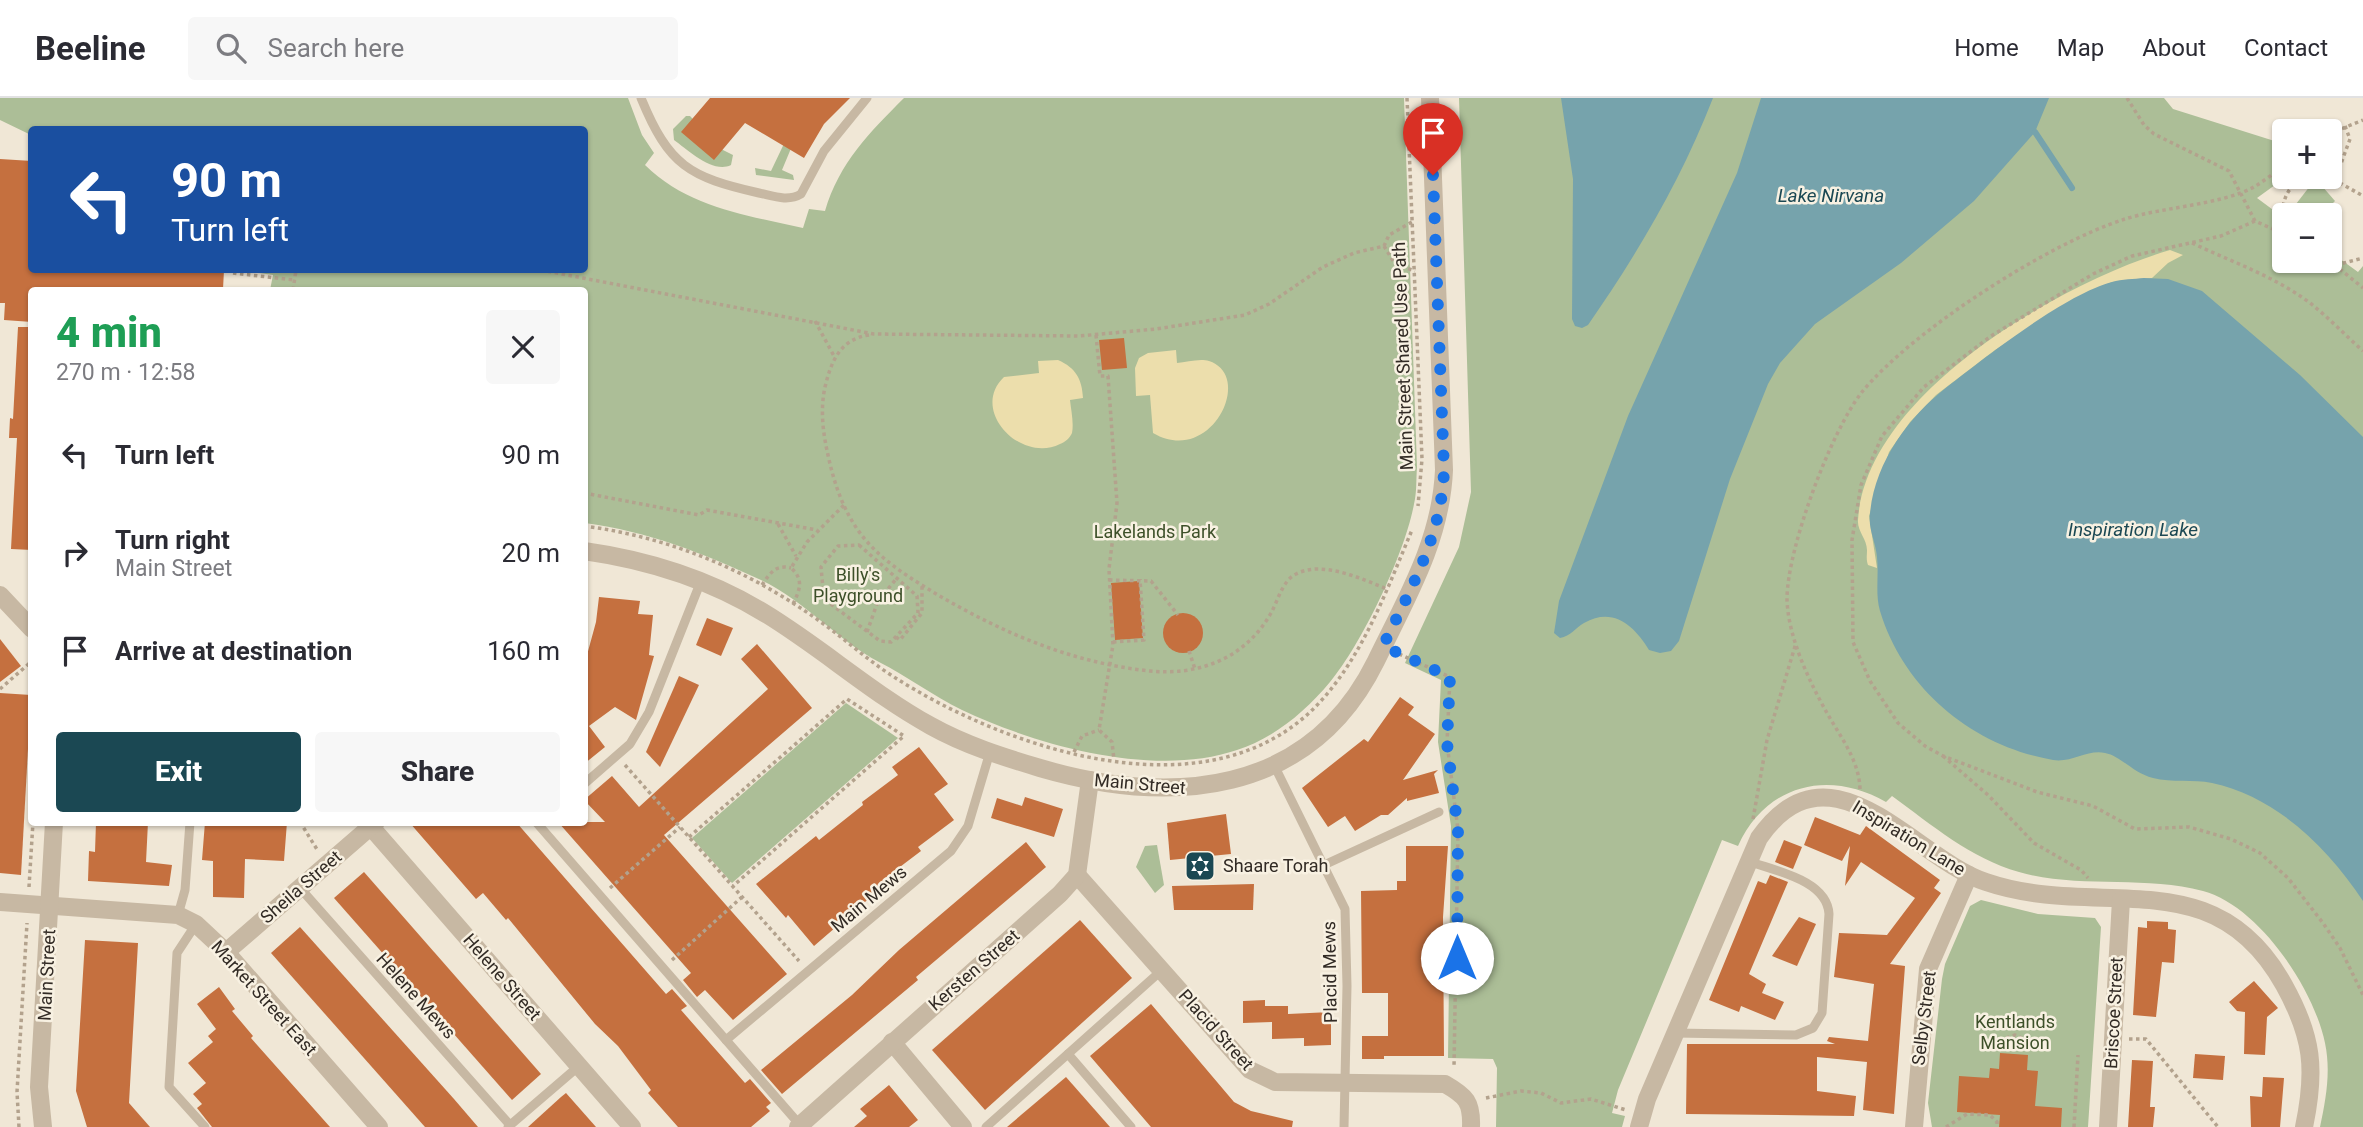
<!DOCTYPE html>
<meta charset="utf-8">
<style>
body{margin:0;font-family:Roboto,sans-serif;background:#f7f7f7;color:#2b2b33;height:100vh;display:flex;flex-direction:column;font-size:26px;white-space:nowrap}
*{box-sizing:border-box;margin:0}
p{font-size:23px;color:#7c7c81}
.icon{flex:none;width:38px;height:38px;fill:none;stroke:currentColor;stroke-width:2;stroke-linecap:round;stroke-linejoin:round}
.map{position:relative;flex:1;overflow:hidden}
.sheet{position:absolute;left:28px;top:189px;width:560px;height:539px;display:flex;flex-direction:column;background:#fff;border-radius:7px;box-shadow:0 2px 5px #0004}
.sheet>*{flex:none}
.banner{position:absolute;left:28px;top:28px;width:560px;height:147px;border-radius:7px;box-shadow:0 2px 5px #0004;background:#1a4fa0;color:#fff;overflow:hidden}
.tools{position:absolute;left:2272px;top:21px;display:grid;gap:14px}
.tools a{display:grid;place-items:center;width:70px;height:70px;border-radius:7px;background:#fff;box-shadow:0 2px 5px #0004;font-size:35px}
.pin{position:absolute;display:grid;place-items:center;width:60px;height:60px;color:#fff;margin:-72px -30px;border-radius:50% 50% 50% 0;rotate:-45deg;box-shadow:0 0 7px #0007}
.pin .icon{rotate:45deg}
.me{position:absolute;width:77px;margin:-38px;rotate:0deg;stroke-linejoin:round;filter:drop-shadow(0 0 5px #0008)}
.turn{display:flex;align-items:center;gap:24px;height:147px;padding:0 28px;font-size:32px}
.turn .icon{width:91px;height:91px;stroke-width:2.5}
.turn b{display:block;font-size:49px;line-height:60px}
.round{display:grid;place-items:center;flex:none;width:74px;height:74px;border-radius:7px;background:#f7f7f7}
.overview{display:flex;align-items:center;justify-content:space-between;height:119px;padding:0 28px}
h1{font-size:42px;font-weight:800;line-height:52px;color:#1e9e55}
.action{display:flex;gap:14px;margin-top:auto;padding:14px 28px}
.action a{flex:1;height:80px;border-radius:7px;background:#1b4853;color:#fff;font-size:28px;font-weight:800;line-height:80px;text-align:center}
.action a+a{background:#f7f7f7;color:#2b2b33}
ul{padding:0;list-style:none}
li{display:flex;align-items:center;gap:21px;height:98px;padding:0 28px}
li div{flex:1}
li b{display:block;font-size:26px}
li em{font-style:normal}
header{display:flex;align-items:center;gap:42px;box-sizing:border-box;height:98px;padding:0 35px;background:#fff;border-bottom:2px solid #e1e1e2}
header strong{font-size:33px}
nav{display:flex;gap:38px;margin-inline-start:auto;font-size:24px}
.search{width:490px;height:63px;background:#f7f7f7;display:flex;align-items:center;gap:18px;box-sizing:border-box;padding:0 24px;border-radius:7px;color:#7c7c81;font-size:26px}
.map>svg:first-child{display:block}
</style>
<header>
<strong>Beeline</strong>
<div class="search"><svg class="icon" aria-label="search" viewBox="0 0 24 24"><circle cx="10" cy="10" r="6"/><path d="M15 15l6 6"/></svg>Search here</div>
<nav><a>Home</a><a>Map</a><a>About</a><a>Contact</a></nav>
</header>
<div class="map">
<svg width="2363" height="1029" viewBox="0 0 2363 1029">
<rect width="100%" height="100%" fill="#f0e7d6"/>
<g fill="#acbe97">
<path d="M0 0H628L642 37 654 55 645 67C689 110 746 117 803 130L809 111 825 113C839 65 870 34 904 0H1404L1417 369C1416 381 1417 394 1414 406 1405 455 1362 546 1330 584 1305 614 1274 640 1237 652 1155 680 1038 648 962 612 933 598 907 578 879 564 837 542 804 502 761 482 705 456 647 433 585 425L584 192H270L273 177 237 172H584V32H32L31 37 0 22Z"/>
<path d="M1459 0H2164L2173 11 2284 46V79H2286L2257 100 2284 120V163H2329V153L2358 174 2363 168V1029H2320C2326 1001 2331 973 2325 945 2314 891 2259 808 2203 793 2143 777 2078 791 2019 774 1970 760 1932 727 1892 698L1886 704C1829 671 1766 686 1738 748L1722 742 1618 992 1612 1015 1625 1018 1622 1029H1496L1497 970 1493 961 1448 960 1451 728 1438 644 1441 582 1405 565 1459 449 1471 394Z"/>
<path d="M686 18H690L721 51 733 57 731 67C713 76 688 52 674 42L673 31Z"/>
<polygon points="791,31 792,48 782,72 793,77 794,82 756,77 755,70 771,73"/>
<polygon points="2310,88 2322,88 2335,103 2321,117 2291,117 2289,115"/>
<polygon points="846,605 898,640 732,785 692,740"/>
<polygon points="1157,747 1164,787 1155,795 1136,769 1145,748"/>
<polygon points="1981,802 2038,816 2095,820 2101,829 2088,1029 1932,1029 1928,1005 1942,881 1945,866 1970,808"/>
</g>
<g fill="#ecdeac">
<path d="M2170 152 2183 157 2168 165 2152 180 2112 184 2080 198 1995 252 1936 297 1910 324 1889 354 1869 418 1877 470 1868 467C1866 461 1867 458 1867 452 1867 441 1857 433 1858 422 1866 295 2062 184 2170 152Z"/>
<path d="M1176 252 1177 265C1187 264 1200 260 1209 263 1255 278 1211 369 1153 335L1150 297 1136 298 1135 270 1139 260 1148 255Z"/>
<path d="M1058 262C1076 270 1082 281 1083 300L1070 302C1071 312 1074 325 1072 335 1070 340 1065 344 1060 346 1021 366 969 312 1004 279L1039 275 1038 263Z"/>
</g>
<g fill="#76a3ac">
<path d="M1561 0H1713C1681 82 1638 155 1588 227L1582 230 1575 228 1572 221 1573 81Z"/>
<path d="M1761 0H2049L2035 34 1974 103 1901 165 1815 226 1780 265 1768 286 1730 381 1679 543 1671 553 1660 555 1649 552C1635 529 1614 508 1584 525 1575 530 1571 538 1560 540L1554 535 1559 503 1628 318 1737 75Z"/>
<path d="M2144 180 2168 181 2202 193 2300 277 2363 339V803C2328 750 2277 699 2212 685 2193 681 2172 685 2153 680 2133 675 2121 658 2105 655 2088 651 2072 665 2053 662 1973 648 1904 592 1880 513 1875 496 1879 477 1877 459 1876 445 1868 431 1870 416 1874 366 1908 319 1947 289 1987 258 2064 197 2112 184 2122 181 2134 181 2144 180Z"/>
</g>
<g fill="none" stroke-linecap="round" stroke-linejoin="round">
<polyline stroke="#76a3ac" stroke-width="6" points="2035,34 2072,90"/>
</g>
<g fill="#c5703f">
<polygon points="710,0 850,0 824,26 804,60 745,25 714,62 681,34"/>
<polygon points="0,61 32,63 32,172 224,172 223,191 32,192 32,224 4,222 5,205 0,205"/>
<polygon points="18,229 32,229 32,452 11,451 17,340 9,340 10,320 13,321"/>
<polygon points="1124,240 1127,270 1102,272 1099,242"/>
<polygon points="1139,483 1143,540 1115,542 1111,485"/>
<polygon points="599,499 640,503 638,516 653,517 649,557 654,558 636,622 615,609 589,628 605,649 584,666 584,568 596,524"/>
<circle cx="1183" cy="535" r="20"/>
<polygon points="707,520 733,530 721,558 696,547"/>
<polygon points="0,541 21,568 0,584"/>
<polygon points="757,546 812,610 664,737 787,876 733,922 705,892 697,899 683,882 691,875 558,724 605,724 584,702 612,678 639,709 768,591 741,561"/>
<polygon points="679,578 699,587 660,669 646,654"/>
<polygon points="0,595 31,597 21,777 0,775"/>
<polygon points="1400,599 1414,609 1408,617 1435,636 1403,682 1438,672 1434,676 1439,695 1407,703 1407,700 1388,717 1381,717 1355,733 1345,718 1328,729 1302,690 1364,641 1368,644"/>
<polygon points="919,649 948,686 934,696 954,722 918,749 921,753 884,781 887,785 814,848 788,817 786,820 756,786 816,738 819,742 863,707 862,704 898,677 892,669"/>
<polygon points="1025,699 1063,711 1054,739 991,720 997,700 1022,708"/>
<polygon points="1226,716 1231,756 1170,762 1167,725"/>
<polygon points="1815,719 1860,737 1866,728 1940,782 1934,790 1941,795 1890,866 1905,868 1894,1016 1863,1012 1867,964 1817,959 1817,993 1856,998 1854,1018 1686,1016 1687,946 1835,946 1827,943 1829,939 1868,943 1874,886 1834,879 1839,835 1887,837 1915,800 1861,764 1845,788 1850,748 1842,763 1804,747"/>
<polygon points="96,724 148,724 146,764 172,767 169,788 88,783 89,753 95,754"/>
<polygon points="205,724 287,724 284,763 245,761 244,800 213,799 213,763 202,762"/>
<polygon points="409,724 516,724 666,896 672,891 687,908 681,912 745,985 750,981 771,1005 766,1009 770,1013 751,1029 678,1029 648,995 651,992 618,948 595,926 508,820 506,822 483,795 476,801"/>
<polygon points="1784,742 1802,749 1793,771 1775,764"/>
<polygon points="1026,744 1046,769 916,879 918,882 782,996 761,972 852,897 899,852"/>
<polygon points="1406,748 1448,748 1443,819 1444,958 1384,958 1384,961 1362,961 1362,938 1388,938 1388,895 1362,895 1361,793 1397,792 1397,783 1406,783"/>
<polygon points="364,774 541,976 512,1002 334,800"/>
<polygon points="1770,777 1788,784 1749,876 1766,886 1762,895 1784,904 1775,922 1741,908 1739,914 1709,902 1758,783 1766,786"/>
<polygon points="1254,786 1253,812 1174,812 1172,788"/>
<polygon points="1799,819 1816,826 1797,868 1772,858"/>
<polygon points="1080,822 1132,880 985,1012 932,952"/>
<polygon points="2147,823 2168,824 2168,831 2176,832 2174,865 2162,864 2156,919 2133,917 2138,829 2147,830"/>
<polygon points="300,829 454,1001 478,1029 425,1029 271,855"/>
<polygon points="85,842 138,845 129,1005 150,1029 87,1029 76,993"/>
<polygon points="2254,883 2278,910 2267,919 2265,957 2244,956 2245,914 2237,913 2229,904"/>
<polygon points="219,889 235,911 232,913 253,938 251,940 330,1029 212,1029 197,1010 202,1006 193,996 206,985 188,965 213,944 208,938 216,931 197,906"/>
<polygon points="1265,902 1265,908 1288,908 1288,916 1331,914 1331,947 1304,948 1304,940 1272,941 1272,924 1243,925 1243,903"/>
<polygon points="1151,906 1234,1004 1251,1013 1293,1023 1292,1029 1151,1029 1090,958"/>
<polygon points="2000,955 2028,957 2027,972 2038,973 2035,1008 2062,1010 2061,1029 1999,1029 2000,1017 1957,1014 1959,978 1989,980 1990,970 1999,971"/>
<polygon points="2195,956 2225,958 2223,982 2193,980"/>
<polygon points="2132,962 2153,963 2150,1009 2155,1009 2153,1029 2128,1029"/>
<polygon points="1066,979 1110,1029 1007,1029"/>
<polygon points="2263,979 2284,980 2280,1029 2251,1029 2250,998 2262,999"/>
<polygon points="889,987 918,1022 909,1029 854,1029 867,1018 860,1011"/>
<polygon points="566,995 596,1029 528,1029 561,999"/>
</g>
<g fill="none" stroke-linecap="round" stroke-linejoin="round">
<g stroke="#b3a28d" stroke-width="3.5" stroke-dasharray="3.5 3.5" stroke-linecap="butt">
<polyline points="1407,0 1422,361 1418,408"/>
<polyline points="2127,0 2144,27 2154,36 2229,73 2255,123 2284,136"/>
<polyline points="2345,28 2350,41 2335,82 2363,98"/>
<polyline points="2329,36 2363,22"/>
<polyline points="2255,123 2221,138 2132,158 2093,176 1991,238 1924,289 1882,338 1861,387 1852,442 1853,544 1870,583 1898,625 1925,648 1943,658 2037,694 2093,708 2135,731 2189,729 2231,741 2260,755 2288,780 2323,825 2340,850 2363,897"/>
<path d="M2284 136C2277 96 2292 72 2335 82"/>
<path d="M2192 145C2232 164 2274 178 2310 205 2328 219 2345 237 2363 253"/>
<polyline points="1384,148 1395,166 1415,173"/>
<polyline points="2329,162 2363,190"/>
<polyline points="2336,167 2363,160"/>
<polyline points="541,172 874,236 1079,238 1156,231 1245,217 1269,206 1323,169 1354,155 1384,148 1389,137 1412,124"/>
<polyline points="233,175 294,182"/>
<polyline points="293,192 296,172"/>
<polyline points="815,223 834,258"/>
<path d="M869 237C840 241 831 264 825 289 820 312 823 335 828 357 834 385 843 412 860 435 880 462 910 480 938 497 1005 536 1073 565 1150 573 1199 578 1246 560 1271 515 1278 503 1282 483 1296 476 1322 462 1362 481 1387 491"/>
<polyline points="1096,237 1100,278 1108,278 1117,405 1109,471 1113,547 1099,632 1112,644 1114,662"/>
<polyline points="584,395 699,417 707,412 817,432"/>
<polyline points="778,426 796,458"/>
<path d="M584 428C669 439 748 472 818 522 844 540 867 562 894 579 1008 652 1212 721 1320 604 1364 556 1387 491 1412 432"/>
<polygon points="859,447 917,498 918,515 891,544 880,543 824,501 821,469 838,448"/>
<polyline points="1109,482 1151,483 1178,517"/>
<path d="M762 487C770 475 776 466 791 470"/>
<path d="M793 506C800 492 804 481 791 470L807 444 844 407"/>
<polyline points="867,534 878,503 897,480"/>
<polyline points="896,539 900,542 922,515 922,487"/>
<polyline points="1113,544 1144,542 1140,481"/>
<polyline points="1189,553 1195,571"/>
<polyline points="1399,556 1450,579 1447,645 1458,732 1454,969"/>
<polyline points="0,591 32,563"/>
<polyline points="1074,654 1082,638 1099,632"/>
<polyline points="1943,658 1988,697 2034,745 2081,772 2088,780"/>
<polyline points="625,667 799,863"/>
<path d="M1860 691C1859 662 1841 640 1827 615 1809 583 1788 539 1787 501 1787 451 1831 333 1862 294 1913 232 2049 145 2125 121 2163 109 2220 107 2254 89 2264 83 2274 75 2284 68"/>
<polyline points="1753,721 1767,642 1796,545"/>
<polyline points="300,724 318,753"/>
<polyline points="689,739 847,601 904,638 733,788"/>
<polyline points="29,789 33,724"/>
<polyline points="610,790 680,729"/>
<polyline points="672,862 742,799"/>
<polyline points="2129,941 2146,941 2218,1029"/>
<polyline points="2000,952 2004,941 2015,937 2026,942 2028,954"/>
<polyline points="1486,1000 1521,993 1541,995 1561,1005 1591,1001 1626,1012"/>
<polyline points="19,1029 17,994 27,825"/>
<polyline points="1946,1029 1967,1016 1990,1017 1997,1024 1997,1029"/>
<polyline points="2074,1029 2078,957"/>
</g>
<g stroke="#c7b8a3" stroke-width="9">
<path d="M641 0C669 68 689 79 759 95 773 98 788 104 801 96L824 53 867 0"/>
<polyline points="1274,667 1345,811 1347,888 1344,1029"/>
<polyline points="584,686 630,646 649,614 701,483"/>
<polyline points="536,724 800,1027"/>
<polyline points="1324,767 1439,714"/>
<polyline points="300,790 510,1027"/>
<polyline points="178,817 185,792 190,724"/>
<polyline points="196,826 177,855 169,989 205,1029"/>
<path d="M1675 935 1796 937 1813 930 1822 915 1829 816C1827 782 1775 773 1748 763"/>
<polyline points="726,942 951,753 968,728 990,654"/>
<polyline points="1068,956 1131,1029"/>
<polyline points="508,1029 579,968"/>
<polyline points="986,1029 1162,872"/>
</g>
<g stroke="#c7b8a3" stroke-width="18">
<polyline points="0,497 32,531"/>
<polyline points="371,729 632,1029"/>
<path d="M1077 777 1250 972 1275 984 1445 986C1466 998 1472 1004 1471 1029"/>
<polyline points="0,804 178,817 196,826 226,854 379,1029"/>
<polyline points="226,854 376,724"/>
<polyline points="892,944 963,1029"/>
<polyline points="798,1029 1060,796 1077,777 1090,682"/>
<path d="M1639 1029 1647 1001 1759 740C1831 637 1913 760 1986 784 2100 823 2213 759 2284 887 2313 939 2316 972 2304 1029"/>
<polyline points="1914,1029 1928,871 1969,777"/>
<polyline points="2108,1029 2121,802"/>
</g>
<g stroke="#c7b8a3" stroke-width="18">
<path d="M584 453C648 462 711 482 766 516 823 551 873 596 931 628 965 647 1003 659 1040 670 1170 708 1309 699 1376 563 1406 501 1441 443 1444 372L1430 0"/>
<polyline points="43,1029 39,989 54,724"/>
</g>
</g>
<g fill="none" stroke-linecap="round" stroke-linejoin="round">
<path stroke="#1a73e8" stroke-width="12" stroke-dasharray="0 21.6" d="M1433 77 1444 372C1442 437 1411 490 1383 548L1450 579 1447 645 1458 732 1457 860"/>
</g>
<defs>
<g id="synagogue-square" transform="scale(1.575)"><rect x="-9" y="-9" width="18" height="18" rx="4" fill="#1b4853" stroke="#f8f1e2"/><path d="M0-6.5L5.6 3.2H-5.6ZM0 6.5L5.6-3.2H-5.6Z" fill="#fff"/></g>
</defs>
<g fill-rule="evenodd">
<use href="#synagogue-square" x="1200" y="768"/>
</g>
<g text-anchor="middle" stroke-width="5" stroke-linejoin="round" paint-order="stroke">
<g font-size="18" fill="#322b25" stroke="#f8f1e2">
<text transform="translate(1403 258) rotate(-92)" y="6">Main Street Shared Use Path</text>
<text transform="translate(1140 686) rotate(5)" y="6">Main Street</text>
<text transform="translate(1909 740) rotate(31)" y="6">Inspiration Lane</text>
<text transform="translate(301 789) rotate(-41)" y="6">Sheila Street</text>
<text transform="translate(869 801) rotate(-40)" y="6">Main Mews</text>
<text transform="translate(974 872) rotate(-41)" y="6">Kersten Street</text>
<text transform="translate(1330 874) rotate(-91)" y="6">Placid Mews</text>
<text transform="translate(47 877) rotate(-87)" y="6">Main Street</text>
<text transform="translate(502 879) rotate(49)" y="6">Helene Street</text>
<text transform="translate(416 898) rotate(48)" y="6">Helene Mews</text>
<text transform="translate(264 900) rotate(48)" y="6">Market Street East</text>
<text transform="translate(2114 915) rotate(-87)" y="6">Briscoe Street</text>
<text transform="translate(1924 920) rotate(-83)" y="6">Selby Street</text>
<text transform="translate(1216 932) rotate(48)" y="6">Placid Street</text>
</g>
<g font-size="18" fill="#3d5029" stroke="#f8f1e2">
<text x="1155" y="440">Lakelands Park</text>
<text x="858" y="483">Billy's<tspan x="858" dy="21">Playground</tspan></text>
<text x="2015" y="930">Kentlands<tspan x="2015" dy="21">Mansion</tspan></text>
</g>
<g font-size="18" fill="#322b25" stroke="#f8f1e2" text-anchor="start">
<text x="1223" y="774">Shaare Torah</text>
</g>
<g font-size="19" font-style="italic" fill="#1b4853" stroke="#f8f1e2">
<text x="1831" y="104">Lake Nirvana</text>
<text x="2133" y="438">Inspiration Lake</text>
</g>
</g>
</svg>
<div class="tools">
<a>+</a>
<a>−</a>
</div>
<div class="pin" style="left:1433px;top:77px;background:#d93025"><svg class="icon" aria-label="arrive" viewBox="0 0 24 24"><path d="M6 21V4h12l-3 4 3 4H6"/></svg></div>
<svg class="me" style="left:1457px;top:860px" viewBox="-20 -20 40 40"><circle r="19" fill="#fff"/><path d="M0-13L10 11 0 6-10 11z" fill="#1a73e8"/></svg>
<div class="banner">
<div class="turn"><svg class="icon" aria-label="left" viewBox="0 0 24 24"><path d="M17 20v-9H6M10 6l-5 5 5 5"/></svg><div><b>90 m</b>Turn left</div></div>
</div>
<section class="sheet">
<div class="overview"><div><h1>4 min</h1><p>270 m · 12:58</p></div><a class="round"><svg class="icon" aria-label="close" viewBox="0 0 24 24"><path d="M6 6l12 12M18 6L6 18"/></svg></a></div>
<ul>
<li><svg class="icon" aria-label="left" viewBox="0 0 24 24"><path d="M17 20v-9H6M10 6l-5 5 5 5"/></svg><div><b>Turn left</b></div><em>90 m</em></li>
<li><svg class="icon" aria-label="right" viewBox="0 0 24 24"><path d="M7 20v-9h11M14 6l5 5-5 5"/></svg><div><b>Turn right</b><p>Main Street</p></div><em>20 m</em></li>
<li><svg class="icon" aria-label="arrive" viewBox="0 0 24 24"><path d="M6 21V4h12l-3 4 3 4H6"/></svg><div><b>Arrive at destination</b></div><em>160 m</em></li>
</ul>
<div class="action"><a>Exit</a><a>Share</a></div>
</section>
</div>
